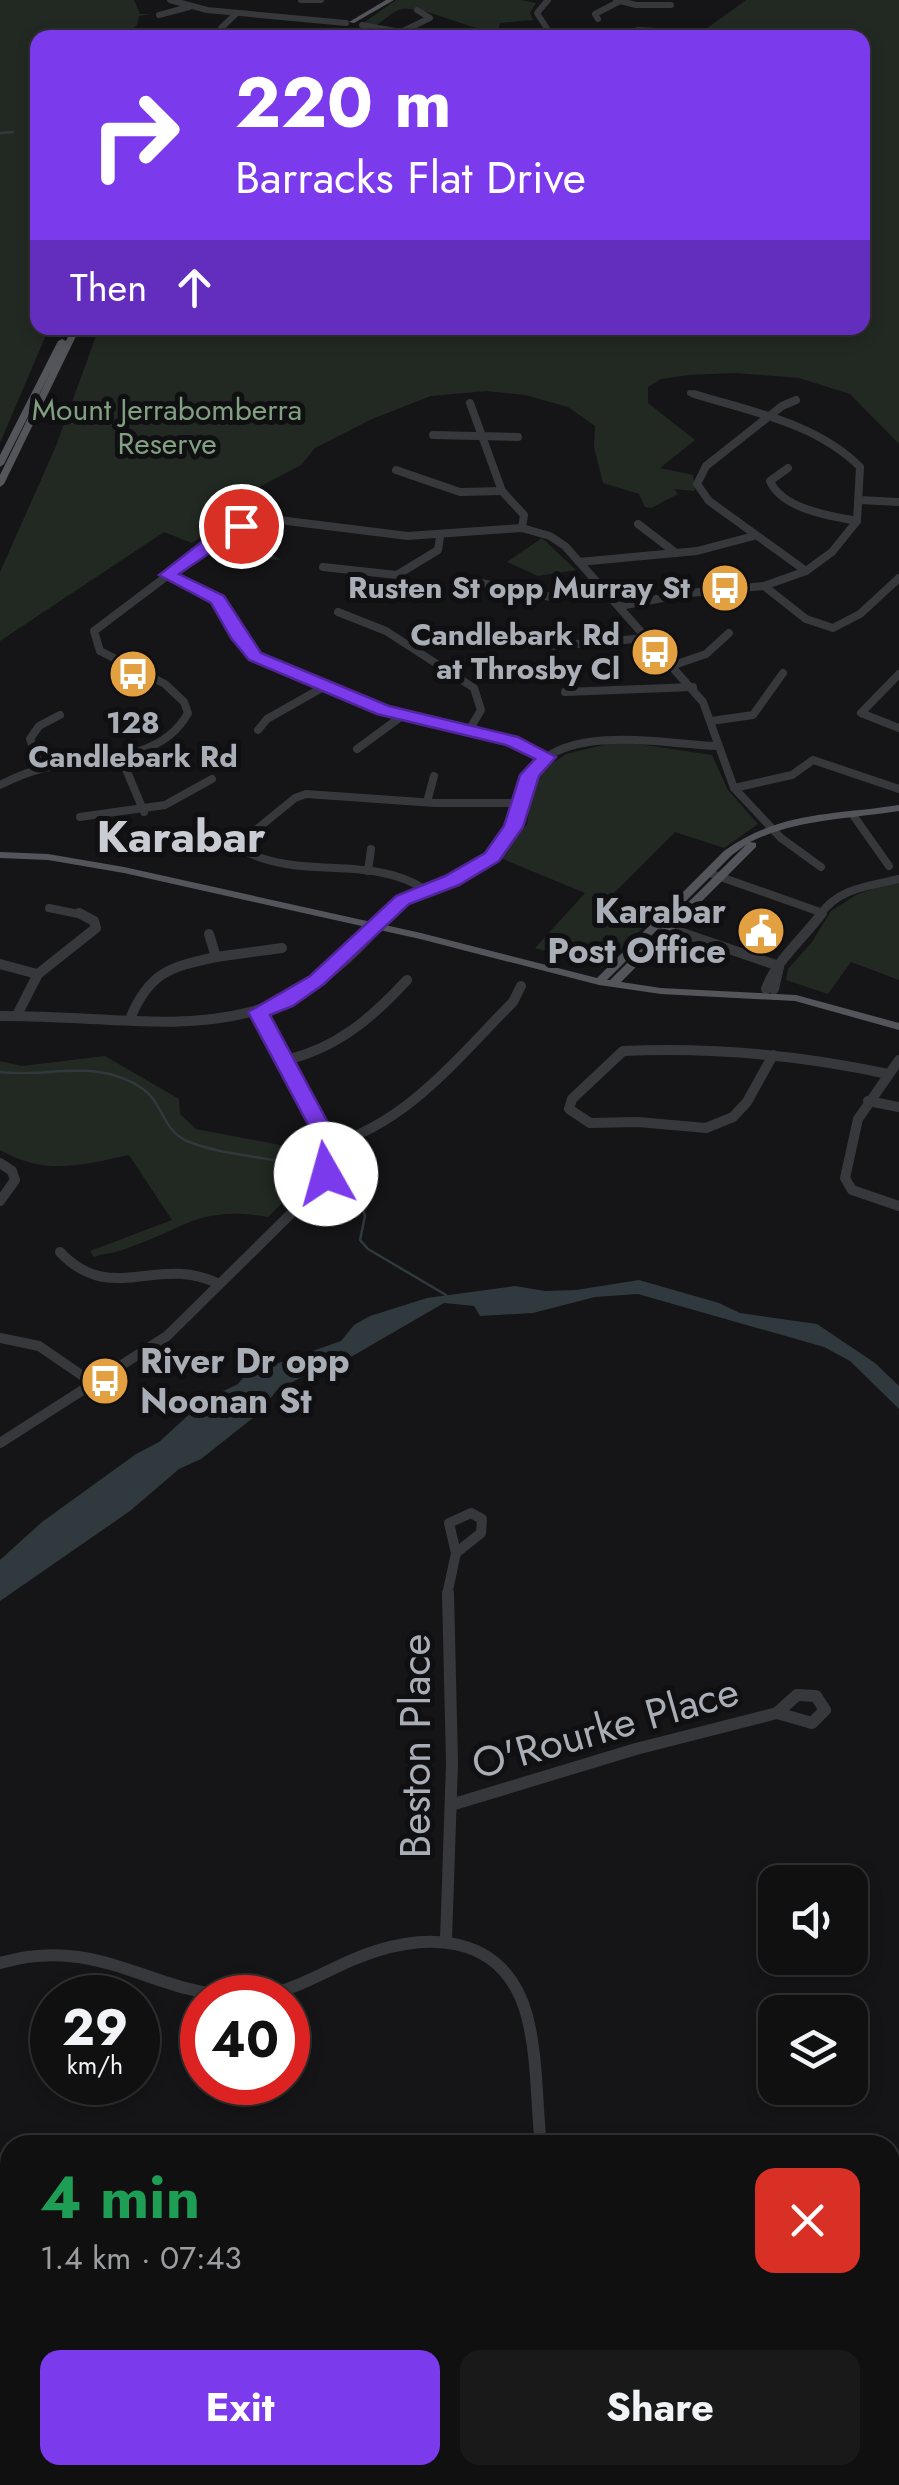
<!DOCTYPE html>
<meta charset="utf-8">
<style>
body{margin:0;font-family:Jost,sans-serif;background:#19191a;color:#f1f3f6;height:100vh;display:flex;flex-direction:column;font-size:38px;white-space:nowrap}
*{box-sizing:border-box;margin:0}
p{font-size:32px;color:#9c9d9f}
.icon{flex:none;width:55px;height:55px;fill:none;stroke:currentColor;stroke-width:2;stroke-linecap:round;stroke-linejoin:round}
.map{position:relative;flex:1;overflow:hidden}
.panel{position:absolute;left:0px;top:2135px;width:900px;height:350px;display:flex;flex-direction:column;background:#101011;border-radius:30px 30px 0 0;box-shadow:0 5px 15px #0003,0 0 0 2px #303031}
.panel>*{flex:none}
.top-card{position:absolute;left:30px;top:30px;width:840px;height:305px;border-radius:20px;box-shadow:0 5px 15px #0003,0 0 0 2px #303031;background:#7c3aed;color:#fff;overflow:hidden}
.fabs{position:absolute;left:758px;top:1865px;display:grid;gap:20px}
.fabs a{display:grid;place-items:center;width:110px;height:110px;border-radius:20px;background:#101011;box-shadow:0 5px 15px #0003,0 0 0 2px #303031;font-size:50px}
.speed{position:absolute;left:30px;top:1975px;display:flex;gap:20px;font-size:50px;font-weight:700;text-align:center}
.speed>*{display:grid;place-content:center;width:130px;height:130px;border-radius:50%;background:#101011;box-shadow:0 5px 15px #0003,0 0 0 2px #303031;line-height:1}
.speed small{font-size:25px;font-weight:400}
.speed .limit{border:15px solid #d22;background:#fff;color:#111}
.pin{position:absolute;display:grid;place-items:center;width:85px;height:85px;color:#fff;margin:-42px;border:5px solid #fff;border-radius:50%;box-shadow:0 2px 10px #0007}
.me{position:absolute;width:110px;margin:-55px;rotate:353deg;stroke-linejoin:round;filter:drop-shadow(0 0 8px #0008)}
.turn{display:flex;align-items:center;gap:35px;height:210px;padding:0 40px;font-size:45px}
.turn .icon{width:130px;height:130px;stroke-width:2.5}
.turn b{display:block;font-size:70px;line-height:85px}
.then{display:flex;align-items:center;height:95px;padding:0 40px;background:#0003;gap:20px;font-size:38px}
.round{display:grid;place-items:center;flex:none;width:105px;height:105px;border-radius:20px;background:#19191a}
.headline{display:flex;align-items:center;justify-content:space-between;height:170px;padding:0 40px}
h1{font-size:60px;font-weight:700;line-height:75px;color:#1e9e55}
.action{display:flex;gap:20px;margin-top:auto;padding:20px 40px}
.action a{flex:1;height:115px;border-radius:20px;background:#7c3aed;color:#fff;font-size:40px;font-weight:700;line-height:115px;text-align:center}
.action a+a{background:#19191a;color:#f1f3f6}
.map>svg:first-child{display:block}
</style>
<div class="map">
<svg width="899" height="2485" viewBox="0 0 899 2485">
<rect width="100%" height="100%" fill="#151517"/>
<g fill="#222922">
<polygon points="0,0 134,0 140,14 151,14 139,16 137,25 123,37 38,38 38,328 49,328 0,443"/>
<path d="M396 0H521L536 3 530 13 533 20 500 23 497 37H476L478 28C457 23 420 6 402 9 394 10 382 22 375 26L362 24Z"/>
<polygon points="746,0 899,0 899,444 850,394 799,378 735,373 689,375 661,379 648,387 648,403 695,440 660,468 693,475 695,491 674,489 678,494 651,508 645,507 639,494 603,483 594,447 595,426 568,407 525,395 486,391 431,396 372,419 315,448 301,465 225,505 207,520 220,525 192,543 164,532 0,641 0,572 56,446 99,328 862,328 862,38 695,37"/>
<polygon points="235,530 281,560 234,558 207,550"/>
<polygon points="542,538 576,570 538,576 507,562"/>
<polygon points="611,743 632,743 712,755 728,790 758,824 724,848 675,832 608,899 654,917 602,968 535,948 585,893 500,858 527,824 533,787 542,770 566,754"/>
<polygon points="899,879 899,980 851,962 828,994 786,980 788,969 812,942 831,911 856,895"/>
<path d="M105 1056 179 1099 180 1114 196 1129 311 1151 309 1177 268 1217C196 1205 185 1230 122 1250 112 1254 104 1253 94 1257L90 1251 172 1220 129 1155C82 1165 45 1176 0 1150V1061L22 1066Z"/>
</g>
<polygon fill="#2f393e" points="639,1280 719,1303 740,1313 817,1324 875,1363 899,1386 899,1409 850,1361 824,1347 638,1294 595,1297 533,1313 480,1316 474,1306 444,1303 325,1372 306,1375 277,1390 258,1414 201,1459 179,1469 130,1511 0,1601 0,1560 42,1522 136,1454 159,1442 205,1400 238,1384 245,1375 341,1341 354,1325 370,1316 427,1298 515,1286 545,1291 576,1290"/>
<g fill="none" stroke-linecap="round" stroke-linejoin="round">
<g stroke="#2f393e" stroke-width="2.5">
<polyline points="0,133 13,132"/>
<path d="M0 1072C50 1078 97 1057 143 1089 163 1103 163 1131 187 1141 228 1158 273 1154 314 1173"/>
<polyline points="338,1179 354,1184 365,1216 360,1240 368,1249 446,1295"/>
</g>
<g stroke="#36383b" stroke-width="6">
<polyline points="170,0 207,10 346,23"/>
<polyline points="301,0 321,0"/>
<polyline points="548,0 537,13 553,38"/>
<polyline points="616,0 636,5 671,5"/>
<polyline points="159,15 189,7"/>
<polyline points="598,19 595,14 620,1"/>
<polyline points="362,25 433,38"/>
<polyline points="403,31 430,18 417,10"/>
<polyline points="152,38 186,31 204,32 202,36"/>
<polyline points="227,38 221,28 237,13"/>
<polyline points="245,38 268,38"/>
<polyline points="613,38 638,30 657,31"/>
<polyline points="690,393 702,397"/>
</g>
<g stroke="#36383b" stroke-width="8">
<polyline points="796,400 782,406 706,466 697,484 709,501 806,571"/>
<polyline points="470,403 502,491 524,515 522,528"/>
<polyline points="433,435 518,437"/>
<path d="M788 468 770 481C782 509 830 516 857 521"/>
<polyline points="396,470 460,492 502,491"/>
<polyline points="859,500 899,502"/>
<polyline points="638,524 676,553"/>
<polyline points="579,562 697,551 754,536"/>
<polyline points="323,567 397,575 438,550 440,537"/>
<polyline points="167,575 218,599 239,638 266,664 338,689 383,710 512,741 547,757"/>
<polyline points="764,586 806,619 833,628 860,614 899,578"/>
<polyline points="460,598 481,583 551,597 599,584"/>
<path d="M620 606 689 593 764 586 806 571 832 552 857 521 860 467C816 423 752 412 694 394"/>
<polyline points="338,612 386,631 474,688 481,710 468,732"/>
<polyline points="496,635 552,646 647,638"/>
<polyline points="674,665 706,654 729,633"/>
<polyline points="899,674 861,713 899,728"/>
<polyline points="565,692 693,687"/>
<polyline points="711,721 753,715 783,673"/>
<polyline points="258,730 267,719 327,685"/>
<polyline points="357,749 402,716"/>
<polyline points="120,755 144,812"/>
<polyline points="41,768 30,739 39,726 60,715"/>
<path d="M0 785C14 778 29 771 45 768 94 756 160 764 188 713L184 702 165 684 100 651 94 631 224 533 256 522 279 520 408 536 522 528 550 536 565 546 703 702 734 788 781 838 821 867"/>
<polyline points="734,788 792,775 813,760 899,789"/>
<polyline points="427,802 434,776"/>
<polyline points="853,815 889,866"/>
<polyline points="80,817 165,805 212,779"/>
<polyline points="368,871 371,849"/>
<polyline points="712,874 820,912"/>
<path d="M424 889C371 854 299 881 243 850L241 842 295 798 306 794 435 803H519"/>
<polyline points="49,908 83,915"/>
<path d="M387 915C414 882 463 883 494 855 517 834 515 804 528 778 559 720 664 745 717 746"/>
<path d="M820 915C838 888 869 886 899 879"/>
</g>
<g stroke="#36383b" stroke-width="10">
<polyline points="662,926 779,966"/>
<polyline points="216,957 282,948"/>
<polyline points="0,964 37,974"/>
<path d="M766 989C776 960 804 938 822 913"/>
<polyline points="774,989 779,967"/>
<polyline points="17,1015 38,974 96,928 94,921 79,913"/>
<path d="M0 1016C159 1015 275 1060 389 913"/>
<path d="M130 1019C149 972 170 967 216 957L209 934"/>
<path d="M773 1055 747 1102 733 1117 706 1128 638 1122 590 1123 569 1109 572 1099 623 1051C713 1047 800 1055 888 1074"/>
<path d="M286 1060C337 1048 372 1018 407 980"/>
<polyline points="899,1060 858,1119 845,1178 852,1190 899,1206"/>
<polyline points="868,1101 899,1107"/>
<path d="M329 1145C407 1124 458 1057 513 1002L521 986"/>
<polyline points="0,1163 12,1171 15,1180 0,1201"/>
<path d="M60 1252C112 1307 156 1253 219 1284"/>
<polyline points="0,1338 39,1346 93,1383"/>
<polyline points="0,1443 167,1336 320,1185 328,1167 329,1145 258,1012"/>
<polygon points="471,1513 482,1519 481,1533 456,1553 449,1523"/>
<polyline points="447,1595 456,1553"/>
</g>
<g stroke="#36383b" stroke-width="12">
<polygon points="797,1695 816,1696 825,1710 812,1723 777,1713"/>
<polyline points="451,1805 636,1749 777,1713"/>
<polyline points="446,1940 452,1763 448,1593"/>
<path d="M0 1963C97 1935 147 1991 237 1997 279 2000 315 1976 352 1960 421 1930 504 1930 527 2016 538 2058 536 2102 541 2145"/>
<polyline points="616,2485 618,2475"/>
</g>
<g fill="#53555a" fill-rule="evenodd">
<polygon points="386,0 394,0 354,23 349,22"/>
<polygon points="352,28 357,29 341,38 332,38"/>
<polygon points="72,328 80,328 4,484 0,487 0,475 51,371 4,464 0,467 0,455 58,341 62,339 66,341"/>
<path d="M899 805V811C848 819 797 819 750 842L756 843V847L621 982 661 988 796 995 899 1023V1030L795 1001 661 994 599 985 420 939 124 873 48 860 0 858V852L48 854 124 867 421 933 597 978 724 851C779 811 835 815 899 805ZM747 844 610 980H607L732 855Z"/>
</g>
</g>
<polygon fill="#7c3aed" stroke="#51269a" stroke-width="2.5" points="235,522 249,526 179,574 224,596 261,653 389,706 518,737 556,757 539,776 523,827 499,861 459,885 409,904 324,984 293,1006 270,1015 340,1145 337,1174 326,1181 315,1174 319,1145 248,1012 310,976 396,896 445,876 485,853 504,826 520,775 535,759 506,745 377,714 249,660 231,638 211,603 159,575 218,529"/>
<defs>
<g id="bus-disc" transform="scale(2.5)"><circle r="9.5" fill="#e3a041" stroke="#101012"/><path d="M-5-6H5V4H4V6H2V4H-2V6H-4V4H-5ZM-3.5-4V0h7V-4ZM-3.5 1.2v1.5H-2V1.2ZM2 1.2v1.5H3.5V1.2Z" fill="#fff"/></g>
<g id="civic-disc" transform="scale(2.5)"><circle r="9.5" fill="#e3a041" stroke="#101012"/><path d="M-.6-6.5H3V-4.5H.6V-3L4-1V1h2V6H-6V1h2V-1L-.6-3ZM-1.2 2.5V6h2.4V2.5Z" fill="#fff"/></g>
</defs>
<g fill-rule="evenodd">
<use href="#bus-disc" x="725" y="588"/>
<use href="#bus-disc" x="655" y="652"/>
<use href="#bus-disc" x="133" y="674"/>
<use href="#civic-disc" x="761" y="931"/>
<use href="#bus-disc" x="105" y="1381"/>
</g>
<g text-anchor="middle" stroke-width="10" stroke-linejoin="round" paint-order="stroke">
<g font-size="30" fill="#819f81" stroke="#101012">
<text x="167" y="420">Mount Jerrabomberra<tspan x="167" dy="34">Reserve</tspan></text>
</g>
<g font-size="30" font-weight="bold" fill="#a8adb6" stroke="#101012" text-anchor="end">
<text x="690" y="598">Rusten St opp Murray St</text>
<text x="620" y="645">Candlebark Rd<tspan x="620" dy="34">at Throsby Cl</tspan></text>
<text x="133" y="733" text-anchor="middle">128<tspan x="133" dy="34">Candlebark Rd</tspan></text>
</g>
<g font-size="35" font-weight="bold" fill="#a8adb6" stroke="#101012" text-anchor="end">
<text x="726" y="923">Karabar<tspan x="726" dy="40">Post Office</tspan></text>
<text x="140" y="1373" text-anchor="start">River Dr opp<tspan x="140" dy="40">Noonan St</tspan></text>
</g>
<g font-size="42" fill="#a8adb6" stroke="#101012">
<text transform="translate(605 1727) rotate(-16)" y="15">O'Rourke Place</text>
<text transform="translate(415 1746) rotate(-90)" y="15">Beston Place</text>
</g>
<g font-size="45" font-weight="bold" fill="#c9ccd2" stroke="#101012">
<text x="181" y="852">Karabar</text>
</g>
</g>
</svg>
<div class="fabs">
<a><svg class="icon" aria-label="sound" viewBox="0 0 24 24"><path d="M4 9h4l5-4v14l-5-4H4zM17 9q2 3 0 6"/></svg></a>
<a><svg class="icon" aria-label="layers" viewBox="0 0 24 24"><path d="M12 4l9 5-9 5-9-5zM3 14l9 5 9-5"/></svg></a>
</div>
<div class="speed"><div>29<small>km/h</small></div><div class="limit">40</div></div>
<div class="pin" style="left:241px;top:526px;background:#d93025"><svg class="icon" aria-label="arrive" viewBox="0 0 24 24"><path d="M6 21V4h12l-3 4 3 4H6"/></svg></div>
<svg class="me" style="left:326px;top:1174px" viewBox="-20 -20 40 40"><circle r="19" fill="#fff"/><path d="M0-13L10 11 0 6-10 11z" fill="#7c3aed"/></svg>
<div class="top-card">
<div class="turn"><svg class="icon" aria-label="right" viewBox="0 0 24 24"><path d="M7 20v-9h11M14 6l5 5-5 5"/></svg><div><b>220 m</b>Barracks Flat Drive</div></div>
<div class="then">Then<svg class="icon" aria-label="ahead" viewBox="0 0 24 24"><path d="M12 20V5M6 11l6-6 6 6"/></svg></div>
</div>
<section class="panel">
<div class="headline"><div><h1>4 min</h1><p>1.4 km · 07:43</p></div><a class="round" style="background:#d93025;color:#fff"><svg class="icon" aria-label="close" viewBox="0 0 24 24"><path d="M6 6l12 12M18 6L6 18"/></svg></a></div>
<div class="action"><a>Exit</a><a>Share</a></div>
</section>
</div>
